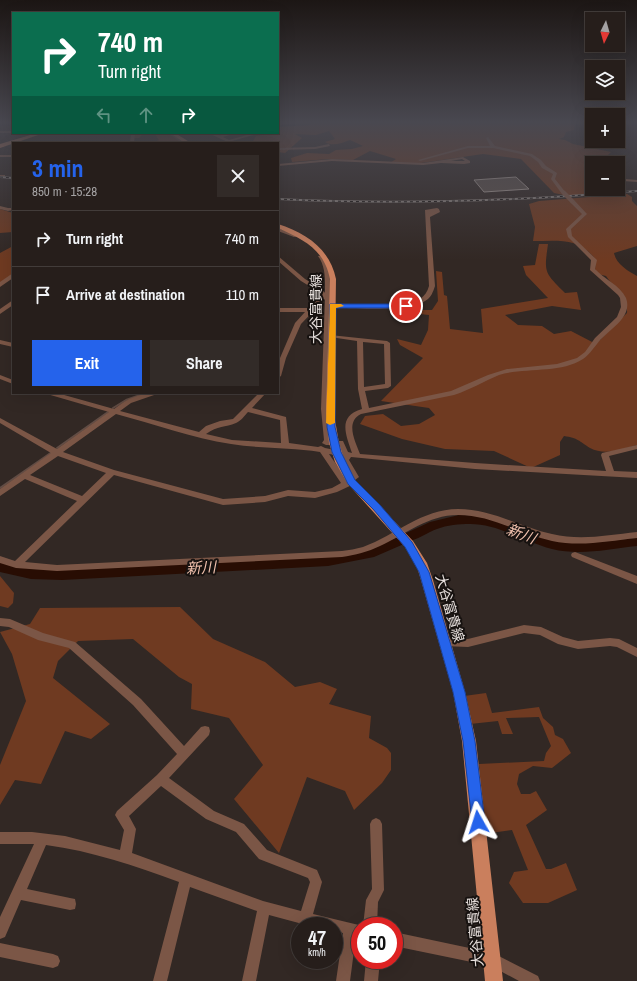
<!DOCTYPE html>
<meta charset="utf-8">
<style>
body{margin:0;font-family:"Archivo Narrow","Noto Sans JP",sans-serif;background:#322b28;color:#f1f3f6;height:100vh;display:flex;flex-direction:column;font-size:15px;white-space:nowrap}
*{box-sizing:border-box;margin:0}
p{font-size:13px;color:#a4a2a3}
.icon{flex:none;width:22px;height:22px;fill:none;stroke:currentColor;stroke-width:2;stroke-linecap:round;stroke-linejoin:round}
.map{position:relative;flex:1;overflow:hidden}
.sheet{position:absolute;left:12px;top:142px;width:267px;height:252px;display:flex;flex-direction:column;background:#261e1b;border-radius:0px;box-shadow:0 4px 16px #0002,0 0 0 1px #423c3a}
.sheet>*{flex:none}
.top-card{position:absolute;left:12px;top:12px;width:267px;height:122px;border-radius:0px;box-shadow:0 4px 16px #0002,0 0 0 1px #423c3a;background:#0b6e4f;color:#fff;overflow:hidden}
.needle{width:26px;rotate:185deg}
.fabs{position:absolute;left:585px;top:12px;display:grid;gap:8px}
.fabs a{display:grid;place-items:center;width:40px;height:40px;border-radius:0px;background:#261e1b;box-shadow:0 4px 16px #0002,0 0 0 1px #423c3a;font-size:20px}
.speed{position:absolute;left:291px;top:917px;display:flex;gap:8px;font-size:20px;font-weight:700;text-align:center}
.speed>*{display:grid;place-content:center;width:52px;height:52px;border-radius:50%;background:#261e1b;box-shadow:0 4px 16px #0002,0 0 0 1px #423c3a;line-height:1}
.speed small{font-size:10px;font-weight:400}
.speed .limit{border:6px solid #d22;background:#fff;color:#111}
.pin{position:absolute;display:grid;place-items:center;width:34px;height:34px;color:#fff;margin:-17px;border:2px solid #fff;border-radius:50%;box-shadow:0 1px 4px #0007}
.me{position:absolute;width:44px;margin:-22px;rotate:354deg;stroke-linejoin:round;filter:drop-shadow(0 0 3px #0008)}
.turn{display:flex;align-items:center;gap:14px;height:84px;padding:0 20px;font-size:18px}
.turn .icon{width:52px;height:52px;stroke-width:2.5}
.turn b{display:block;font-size:28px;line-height:34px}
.lanes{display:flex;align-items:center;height:38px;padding:0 20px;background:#0003;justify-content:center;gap:20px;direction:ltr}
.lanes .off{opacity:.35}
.round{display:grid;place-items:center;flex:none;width:42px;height:42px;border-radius:0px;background:#322b28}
.headline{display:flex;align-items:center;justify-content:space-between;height:68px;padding:0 20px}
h1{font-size:24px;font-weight:700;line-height:30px;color:#2563eb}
.cta{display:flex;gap:8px;margin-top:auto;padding:8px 20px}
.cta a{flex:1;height:46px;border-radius:0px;background:#2563eb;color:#fff;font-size:16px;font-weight:700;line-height:46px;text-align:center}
.cta a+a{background:#322b28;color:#f1f3f6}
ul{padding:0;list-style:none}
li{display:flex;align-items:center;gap:12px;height:56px;padding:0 20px;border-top:1px solid #423c3a}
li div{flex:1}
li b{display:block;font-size:15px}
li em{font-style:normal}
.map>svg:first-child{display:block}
</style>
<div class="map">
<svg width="637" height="981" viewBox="0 0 637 981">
<rect width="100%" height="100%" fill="#322824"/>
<g fill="#6f3a21">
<path d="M306 123H572L575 125 574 130 566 132 564 137 559 139 565 140 573 144 611 152 608 155 609 159 596 160 595 163H592V189H618V180H624L621 185 622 190 569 196 554 193 521 159 483 154 421 163H390L396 159 370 151 353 160 328 159 292 162 291 158 307 153 329 154 336 150 352 149 363 146 350 140C342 143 332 147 325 142L335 139 329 131 316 135 295 134 302 138 285 153 278 152V143H252L256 136 278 133V127L311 125Z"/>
<polygon points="135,133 167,133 183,143 152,143 159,140 155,134 142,135 139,138 133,138"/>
<path d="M627 194 632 197V201L637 206V246L614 253C616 264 628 271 637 276V445C622 449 605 456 590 448 579 441 578 438 564 436L560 442V455L531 468 494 451 445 449 402 439 360 424 365 416 383 414 401 426 419 424 435 415 429 408 381 401 423 358 400 345 397 339 421 345 428 330 429 315 392 311 391 310H432L438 301 436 271 442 272 444 295 447 296 450 329 483 333 481 309 548 298 526 275 523 266 535 265 539 244H548C544 273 544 272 565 293L577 292 581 310 552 306 505 315 518 325 542 326 554 334 571 331 596 344 627 313C628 293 616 291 606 276L598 274 595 269 596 260C579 237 559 241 533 241L535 227 529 204 539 201Z"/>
<polygon points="0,209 13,213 13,232 0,233"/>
<polygon points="13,246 13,274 0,283 0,253"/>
<polygon points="0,576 14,593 13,603 8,608 0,606"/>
<polygon points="180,607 213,639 265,662 295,687 320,682 337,689 329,704 371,716 369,738 387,748 391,753 391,770 382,783 354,810 345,791 307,777 279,853 234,799 263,765 229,718 191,709 192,684 179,677 133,639 78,641 58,661 53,678 110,724 91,739 65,731 41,784 15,780 0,805 0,765 26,701 12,654 0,632 30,624 40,608"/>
<polygon points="486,693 492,713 539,707 543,718 553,727 555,735 563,739 571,753 552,768 533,766 519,774 517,784 521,794 530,794 536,791 547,810 526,825 546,869 551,869 566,863 577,890 548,903 523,903 509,883 514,872 528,870 512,830 484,834 479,764 544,761 546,753 551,746 539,717 506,718 513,734 502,734 498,721 470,724 464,696"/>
</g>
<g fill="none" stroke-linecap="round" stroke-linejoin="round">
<g stroke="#614c44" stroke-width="2">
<polyline points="113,408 126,400 146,393"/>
<polyline points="57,448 108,412"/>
<polyline points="0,488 52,452"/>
</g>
<path fill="#280d03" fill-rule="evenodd" d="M459 515C500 515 521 534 557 541 584 546 611 540 637 538V546C609 549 580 556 552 549 524 542 499 524 470 524 459 524 447 525 437 529 428 532 415 542 406 541L404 544 374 557 328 566 62 580 31 579 0 572V562L31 569 62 570 328 557 360 551 396 538 402 537 404 534 430 522Z"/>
</g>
<polygon fill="#5b504b" stroke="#a59993" points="516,177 529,189 484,192 474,180"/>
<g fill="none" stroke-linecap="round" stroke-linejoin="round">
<g fill="#7b5646" fill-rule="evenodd">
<polygon points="278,123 299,123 278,125"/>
<polygon points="0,131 13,131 14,133 0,133"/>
<polygon points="131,133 135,133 134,143 130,143"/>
<polygon points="167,133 172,133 187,143 182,143"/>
<path d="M208 133C212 133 214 134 218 135 223 136 230 133 236 133L223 137 229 140 254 133H260L232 141 235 143H230Z"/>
<polygon points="488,137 495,146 532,154 541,160 546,166 557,173 555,179 566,193 566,194 562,194 551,179 553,174 542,168 538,162 530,156 493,148 468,148 420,161 418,160 468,146 490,146 486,138"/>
<polygon points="329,144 330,146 315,149 278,150 278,148 315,147"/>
<rect x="0" y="155" width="13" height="2"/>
<path d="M463 157 470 161V163L464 164 441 163 423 165 332 161 278 166V164L332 159 423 163ZM462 159 465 161H451Z"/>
<polygon points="0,175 5,175 5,176 0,177"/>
<polygon points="625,179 637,180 637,182 623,181 623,180"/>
<path d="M570 200H574L587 214 571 229 572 236 597 260 595 269C604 279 620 285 626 298 631 311 621 321 612 329 607 334 601 338 597 344 592 350 589 355 583 359 560 374 525 367 499 375 484 381 470 390 454 395L361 414C345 422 355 441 360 454L475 463 606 471 601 455 602 453 637 445V449L609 456 614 471 637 472V478L475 469 351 457 349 460 359 477 355 480 352 479 341 459 342 456 329 454 347 480H354L355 482 354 484 337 492 315 498 288 496 265 502 223 505 114 475 25 562 57 565 342 551C349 550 356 549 363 547 396 535 422 509 458 509 492 509 520 527 552 534 581 541 608 535 637 532V538C608 541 581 547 552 541 520 534 492 515 458 515 428 515 406 534 380 546 368 552 355 555 342 557L57 571 16 568 0 563V556L15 561 77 501 25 479 0 496V489L51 453 0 423V418L57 449 109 412 47 394 46 393H57L114 409C128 398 140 393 158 393L157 394 131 403 120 411 199 432 206 426 220 421 233 419 259 393H266L252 408 286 417 289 443 318 447 321 446 325 448 340 451 337 445H326L322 443 324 440 321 409 325 299 301 324 286 358 281 376 278 378V364L280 358 295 323 305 312H278V308H309L321 296 319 292 301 281 278 261V256L305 279 323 290 325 293C325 280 326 267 318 256L323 255C333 270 331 288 330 306L333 304H406C417 301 426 298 429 286L425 210 437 208 439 209 440 212 430 217 435 286C433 292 431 298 425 301 408 312 355 308 333 308L330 306V335L387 341 390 343 391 386 388 388 365 391 369 408 451 391 488 375 507 369 557 364 577 358 585 352 595 338 617 317 621 307 620 298 618 295 590 270 591 260 568 237 566 229 582 214 570 202ZM330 337 357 341 358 389 362 409C337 416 346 435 352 453L348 452 343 441H331L329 409ZM363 342 384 344 385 384 364 387ZM248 412 280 420 281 443 232 440 206 434C218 425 225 428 236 423 241 421 245 415 248 412ZM116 414C154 424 192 438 231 444 261 449 291 447 320 452L341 483 332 488 315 492 288 490 265 496 223 499 114 470 63 452ZM58 456 106 473 82 496 30 475Z"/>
<polygon points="0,206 8,208 13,208 13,210 8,211 0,209"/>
<polygon points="278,228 298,235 299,236 294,237 278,231"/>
<polygon points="13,273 13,278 0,287 0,282"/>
<polygon points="13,300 13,305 0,314 0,309"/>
<polygon points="0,340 13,343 13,347 0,344"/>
<polygon points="0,375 13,380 13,384 0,379"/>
<polygon points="575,552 637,576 637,584 572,557 571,555 572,553"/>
<path d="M0 618 10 619 43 633 75 642 141 699 184 746 201 727 205 726 209 727 210 731 209 735 169 778 214 811 244 824 267 850 317 870 322 882 313 914 363 926 366 900 372 889 370 824 372 820 376 818 380 820 382 824 384 890 378 902 377 926H360V938L356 936 350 981H336L343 933 334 931V926H310L269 915 256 981H242L257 911 190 887 167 981H153L179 882C135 866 92 851 46 845L27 889 70 898 75 899 76 904 75 909 70 910 21 900 5 937 0 939V917L34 844H0V832H32L65 836 120 850 124 830 115 815 117 811 157 775 177 754 133 705 69 648 38 640 9 627 0 626ZM161 786 206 819 236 832 259 859 308 878 310 882 301 911 263 901 132 853 136 829 129 816Z"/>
<polygon points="524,625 541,627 563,637 578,641 610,638 619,639 637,648 637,657 617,647 610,646 578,649 558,644 540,635 524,633 468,647 444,646 441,645 439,642 441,639 444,638 468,639"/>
<polygon points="394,932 493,953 538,976 540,981 519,981 491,966 394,946"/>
<polygon points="0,943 53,954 58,956 60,961 58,966 53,968 0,957"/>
<polygon points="366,960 380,960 378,981 364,981"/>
</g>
<g fill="#ca7f5d" fill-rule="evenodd">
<polygon points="37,133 44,133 0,148 0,144"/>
<polygon points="170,133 175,133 191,143 185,143"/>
<path d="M278 224C306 233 330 249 336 279L334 414 339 443 345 462 355 480 413 541 427 563 433 580 465 692 476 741 503 981H485L462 741 453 692 421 580 416 564 405 547 348 484 335 462 329 443 326 414 330 279C324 249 304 240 278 228Z"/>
</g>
<g stroke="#89817d" stroke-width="2">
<g id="rail">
<polyline points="0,177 13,178"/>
<path d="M278 199C398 205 517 201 637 191"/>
</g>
</g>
<use href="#rail" stroke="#171210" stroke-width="1" stroke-dasharray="3" stroke-linecap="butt"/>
<polyline stroke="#7b5646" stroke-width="4.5" points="564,193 572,201"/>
</g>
<linearGradient id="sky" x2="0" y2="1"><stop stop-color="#1c1614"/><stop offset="0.47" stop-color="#494850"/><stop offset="1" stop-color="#494850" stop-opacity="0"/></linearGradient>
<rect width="637" height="260" fill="url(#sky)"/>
<polygon fill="#2563eb" stroke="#184099" points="330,304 406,304 409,306 406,308 336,308 335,427 341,452 355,480 380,505 412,542 429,572 465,692 475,741 485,822 483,826 478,828 474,826 472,822 463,741 453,692 419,572 405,547 373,509 348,484 332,452 327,427"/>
<polygon fill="#f59e0b" points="330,304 341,304 344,306 336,308 335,423 330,425 326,423"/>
<g text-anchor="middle" stroke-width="4" stroke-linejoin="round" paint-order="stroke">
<g font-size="14" fill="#e6dfdc" stroke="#171210">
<text transform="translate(316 309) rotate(-90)" y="5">大谷富貴線</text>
<text transform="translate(450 608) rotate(74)" y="5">大谷富貴線</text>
<text transform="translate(475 932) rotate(-95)" y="5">大谷富貴線</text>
</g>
<g font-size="15" font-style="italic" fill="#f1c1ad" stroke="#171210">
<text transform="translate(521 534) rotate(21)" y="5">新川</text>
<text transform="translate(201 568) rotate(-3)" y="5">新川</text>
</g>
</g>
</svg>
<div class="fabs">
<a><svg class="needle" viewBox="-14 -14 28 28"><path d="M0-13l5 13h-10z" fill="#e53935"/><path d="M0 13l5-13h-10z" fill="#a4a2a3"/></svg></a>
<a><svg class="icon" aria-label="layers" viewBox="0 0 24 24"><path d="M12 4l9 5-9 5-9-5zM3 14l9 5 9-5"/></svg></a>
<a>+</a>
<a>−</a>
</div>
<div class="speed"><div>47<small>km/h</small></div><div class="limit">50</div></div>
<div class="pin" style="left:406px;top:306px;background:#d93025"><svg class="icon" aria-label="arrive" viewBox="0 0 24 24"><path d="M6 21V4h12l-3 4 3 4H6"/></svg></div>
<svg class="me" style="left:478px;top:822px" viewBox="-20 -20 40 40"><path d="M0-17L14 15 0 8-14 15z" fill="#2563eb" stroke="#fff" stroke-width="4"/></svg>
<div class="top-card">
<div class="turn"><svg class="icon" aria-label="right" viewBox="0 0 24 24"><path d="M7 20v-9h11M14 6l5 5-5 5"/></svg><div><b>740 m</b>Turn right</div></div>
<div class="lanes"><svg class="icon off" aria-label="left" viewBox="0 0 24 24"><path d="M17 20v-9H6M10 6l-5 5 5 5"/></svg><svg class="icon off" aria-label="ahead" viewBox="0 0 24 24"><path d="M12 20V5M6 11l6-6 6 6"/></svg><svg class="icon" aria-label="right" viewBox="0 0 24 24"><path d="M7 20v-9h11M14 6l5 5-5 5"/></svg></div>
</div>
<section class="sheet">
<div class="headline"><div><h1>3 min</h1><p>850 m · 15:28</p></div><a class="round"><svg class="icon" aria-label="close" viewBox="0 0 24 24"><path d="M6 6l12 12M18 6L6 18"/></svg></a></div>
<ul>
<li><svg class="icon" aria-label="right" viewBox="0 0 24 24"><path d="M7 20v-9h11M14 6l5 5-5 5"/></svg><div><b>Turn right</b></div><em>740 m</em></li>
<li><svg class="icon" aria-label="arrive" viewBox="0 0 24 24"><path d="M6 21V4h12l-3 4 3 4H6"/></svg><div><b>Arrive at destination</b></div><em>110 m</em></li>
</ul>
<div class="cta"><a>Exit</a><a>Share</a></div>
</section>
</div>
